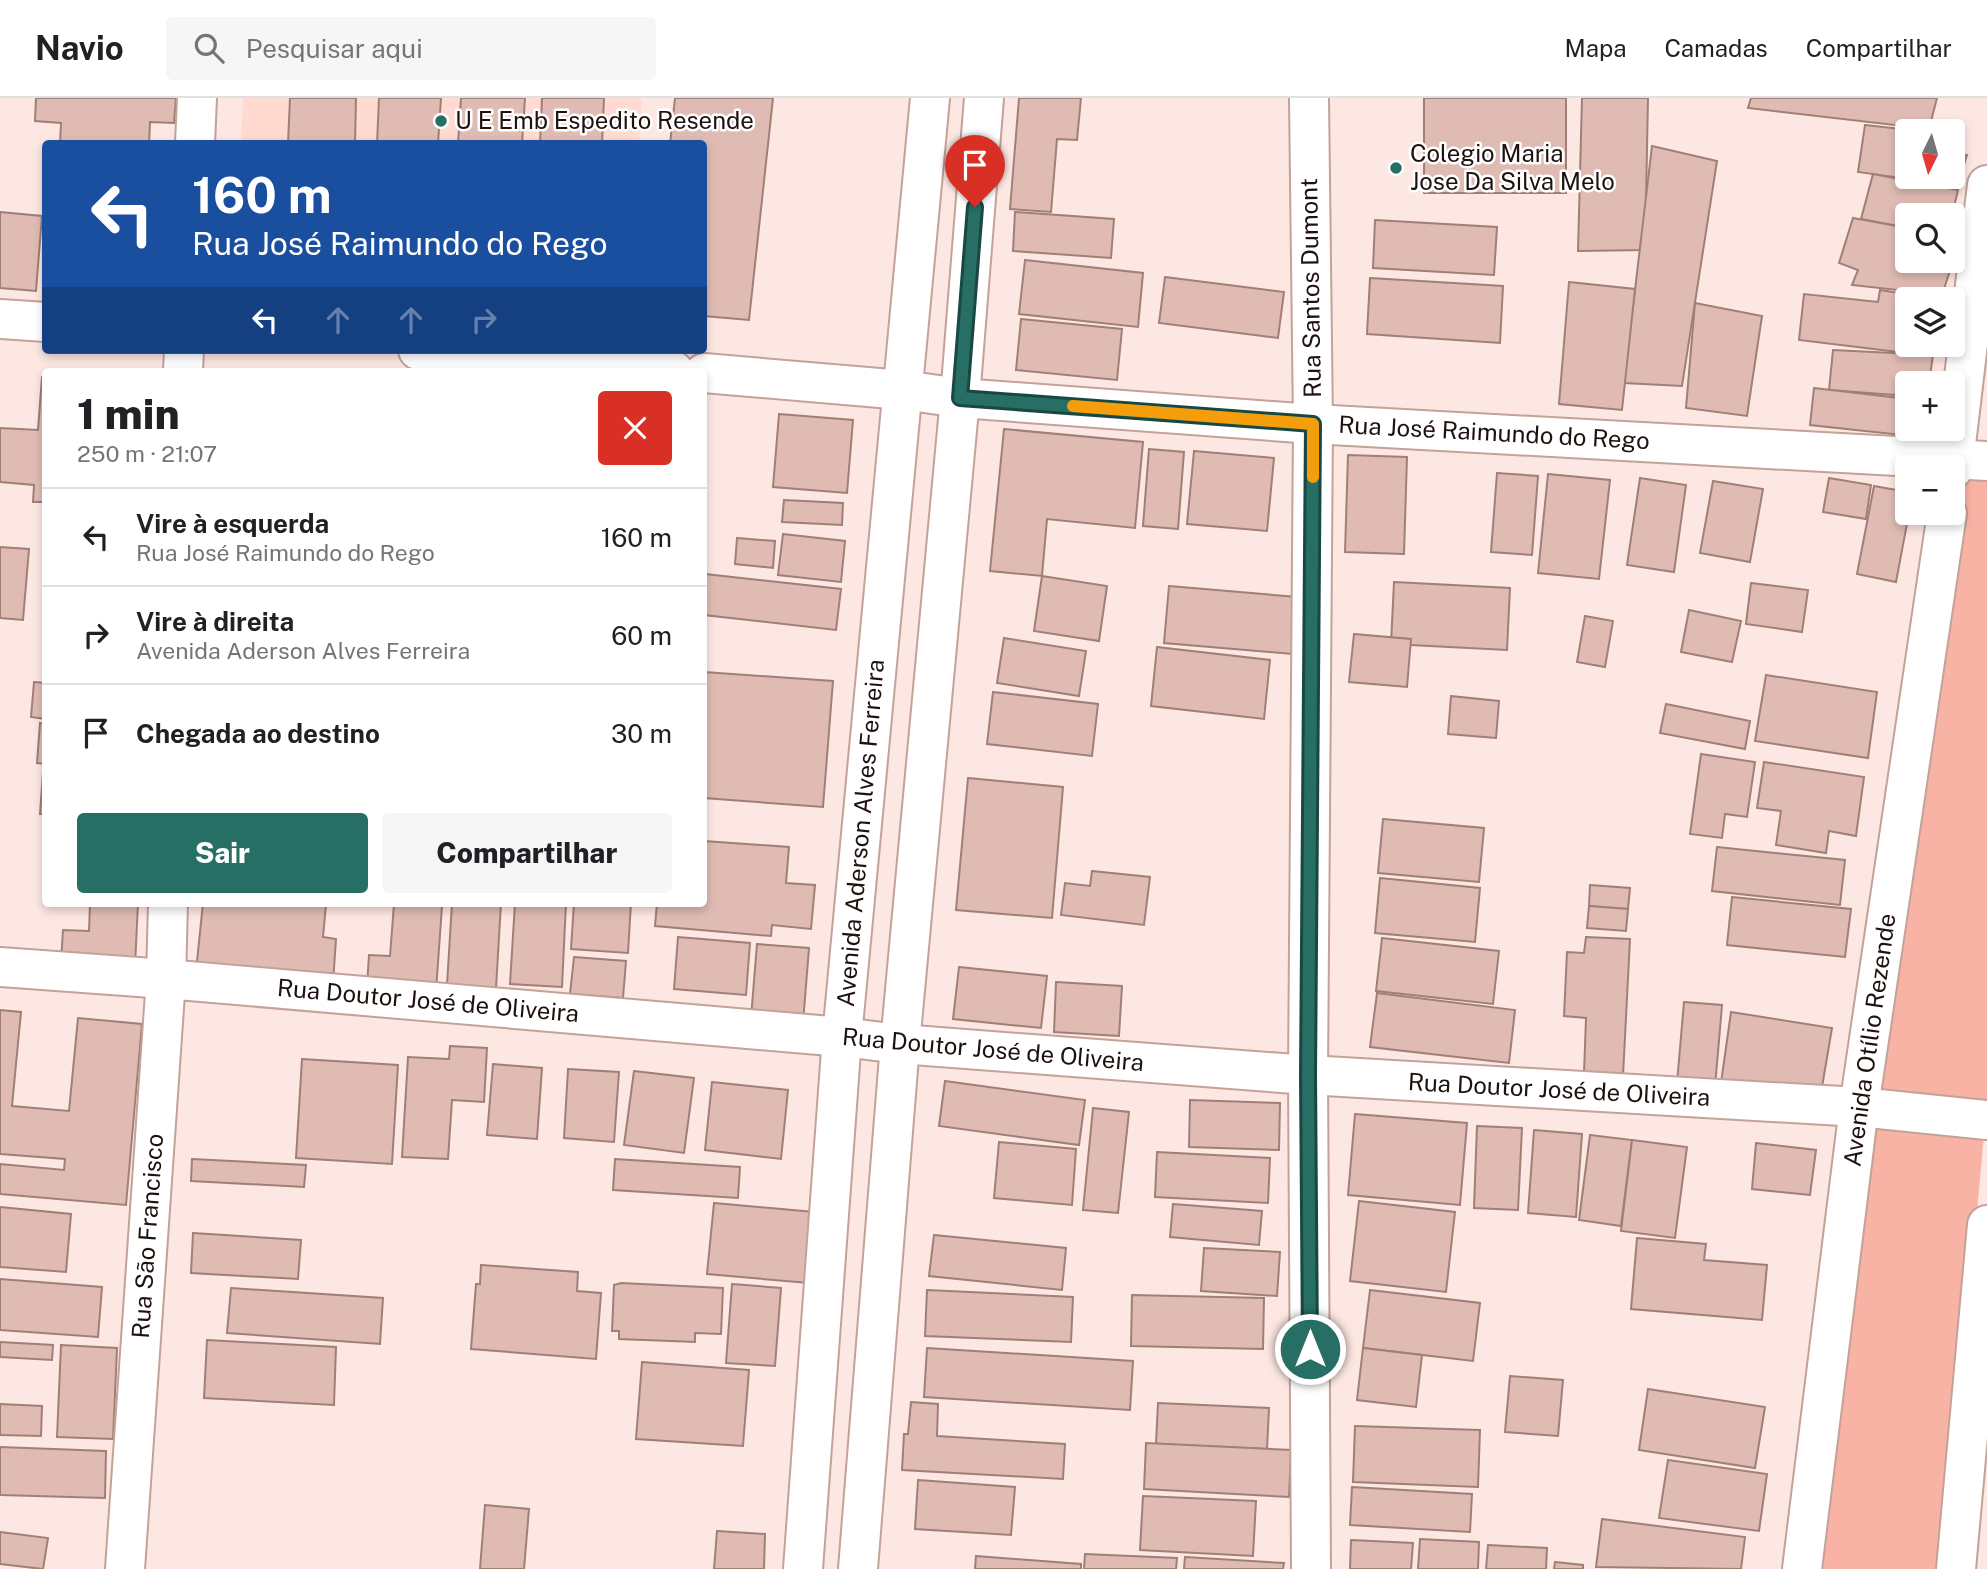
<!DOCTYPE html>
<html lang="pt">
<meta charset="utf-8">
<style>
body{margin:0;font-family:"Public Sans",sans-serif;background:#f6f6f6;color:#202124;height:100vh;display:flex;flex-direction:column;font-size:26px;white-space:nowrap}
*{box-sizing:border-box;margin:0}
p{font-size:23px;color:#757577}
.icon{flex:none;width:38px;height:38px;fill:none;stroke:currentColor;stroke-width:2;stroke-linecap:round;stroke-linejoin:round}
.map{position:relative;flex:1;overflow:hidden}
.drawer{position:absolute;left:42px;top:270px;width:665px;height:539px;display:flex;flex-direction:column;background:#fff;border-radius:7px;box-shadow:0 4px 10px #0003}
.drawer>*{flex:none}
.banner{position:absolute;left:42px;top:42px;width:665px;height:214px;border-radius:7px;box-shadow:0 4px 10px #0003;background:#1a4fa0;color:#fff;overflow:hidden}
.needle{width:46px;rotate:185deg}
.fabs{position:absolute;left:1895px;top:21px;display:grid;gap:14px}
.fabs a{display:grid;place-items:center;width:70px;height:70px;border-radius:7px;background:#fff;box-shadow:0 4px 10px #0003;font-size:35px}
.pin{position:absolute;display:grid;place-items:center;width:60px;height:60px;color:#fff;margin:-72px -30px;border-radius:50% 50% 50% 0;rotate:-45deg;box-shadow:0 0 7px #0007}
.pin .icon{rotate:45deg}
.me{position:absolute;width:77px;margin:-38px;rotate:0deg;stroke-linejoin:round;filter:drop-shadow(0 0 5px #0008)}
.turn{display:flex;align-items:center;gap:24px;height:147px;padding:0 35px;font-size:32px}
.turn .icon{width:91px;height:91px;stroke-width:2.5}
.turn b{display:block;font-size:49px;line-height:60px}
.lanes{display:flex;align-items:center;height:66px;padding:0 35px;background:#0003;justify-content:center;gap:35px;direction:ltr}
.lanes .off{opacity:.35}
.round{display:grid;place-items:center;flex:none;width:74px;height:74px;border-radius:7px;background:#f6f6f6}
.summary{display:flex;align-items:center;justify-content:space-between;height:119px;padding:0 35px}
h1{font-size:42px;font-weight:800;line-height:52px}
.cta{display:flex;gap:14px;margin-top:auto;padding:14px 35px}
.cta a{flex:1;height:80px;border-radius:7px;background:#276e65;color:#fff;font-size:28px;font-weight:800;line-height:80px;text-align:center}
.cta a+a{background:#f6f6f6;color:#202124}
ul{padding:0;list-style:none}
li{display:flex;align-items:center;gap:21px;height:98px;padding:0 35px;border-top:2px solid #e0e0e0}
li div{flex:1}
li b{display:block;font-size:26px}
li em{font-style:normal}
header{display:flex;align-items:center;gap:42px;box-sizing:border-box;height:98px;padding:0 35px;background:#fff;border-bottom:2px solid #e0e0e0}
header strong{font-size:33px}
nav{display:flex;gap:38px;margin-inline-start:auto;font-size:24px}
.search{width:490px;height:63px;background:#f6f6f6;display:flex;align-items:center;gap:18px;box-sizing:border-box;padding:0 24px;border-radius:7px;color:#757577;font-size:26px}
.map>svg:first-child{display:block}
</style>
<header>
<strong>Navio</strong>
<div class="search"><svg class="icon" aria-label="search" viewBox="0 0 24 24"><circle cx="10" cy="10" r="6"/><path d="M15 15l6 6"/></svg>Pesquisar aqui</div>
<nav><a>Mapa</a><a>Camadas</a><a>Compartilhar</a></nav>
</header>
<div class="map">
<svg width="1987" height="1471" viewBox="0 0 1987 1471">
<rect width="100%" height="100%" fill="#fde7e2"/>
<polygon fill="#fedad1" points="243,0 642,0 639,45 241,46"/>
<polygon fill="#f8b3a4" points="1967,374 1987,375 1987,1004 1944,1471 1822,1471 1878,1020"/>
<g fill="#dfbbb3" stroke="#a07f77" stroke-width="2">
<polygon points="36,0 176,0 174,25 150,24 149,46 60,46 61,25 35,23"/>
<polygon points="290,0 356,0 355,46 288,46"/>
<polygon points="379,0 441,0 438,46 377,46"/>
<polygon points="461,0 525,0 522,46 458,46"/>
<polygon points="542,0 604,0 602,46 540,46"/>
<polygon points="675,0 773,0 749,222 704,218 704,46 670,46"/>
<polygon points="1019,0 1081,0 1077,42 1057,41 1051,114 1010,111"/>
<rect x="1424" y="0" width="142" height="95"/>
<polygon points="1582,0 1648,0 1645,152 1578,153"/>
<polygon points="1751,0 1937,0 1929,31 1748,10"/>
<polygon points="1865,27 1919,33 1908,33 1908,79 1953,79 1953,55 1967,57 1957,88 1858,74"/>
<polygon points="1652,48 1717,63 1682,288 1624,285"/>
<polygon points="1873,76 1958,92 1952,117 1908,117 1908,130 1861,121"/>
<polygon points="0,114 42,118 36,193 0,190"/>
<polygon points="1015,114 1114,121 1111,160 1013,153"/>
<polygon points="1853,120 1908,130 1908,163 1953,163 1953,138 1961,139 1942,197 1852,187 1858,172 1839,165"/>
<polygon points="1375,122 1497,129 1494,177 1373,170"/>
<polygon points="1025,162 1143,175 1138,229 1019,216"/>
<polygon points="1165,179 1284,194 1278,240 1159,225"/>
<polygon points="1370,180 1503,188 1500,245 1367,236"/>
<polygon points="1569,184 1635,191 1622,312 1559,306"/>
<polygon points="1880,192 1937,201 1908,201 1908,247 1915,247 1915,256 1799,242 1804,196 1878,204"/>
<polygon points="1695,205 1762,218 1747,318 1686,310"/>
<polygon points="1021,221 1122,231 1117,282 1016,272"/>
<polygon points="1833,252 1933,257 1929,285 1908,285 1908,298 1829,292"/>
<polygon points="42,279 46,279 46,404 33,404 34,387 0,384 0,330 38,332"/>
<polygon points="1814,290 1908,301 1908,331 1920,331 1920,339 1810,327"/>
<polygon points="779,316 853,322 847,395 773,389"/>
<polygon points="1004,331 1143,344 1135,430 1047,421 1042,478 990,473"/>
<polygon points="1149,351 1184,354 1178,431 1143,428"/>
<polygon points="1194,353 1274,360 1267,433 1187,426"/>
<polygon points="1348,357 1407,359 1404,456 1345,454"/>
<polygon points="1497,375 1538,378 1532,457 1491,454"/>
<polygon points="1548,376 1610,382 1599,481 1538,475"/>
<polygon points="1640,380 1686,387 1674,474 1627,467"/>
<polygon points="1829,380 1871,387 1866,421 1823,414"/>
<polygon points="1713,383 1763,391 1750,464 1700,455"/>
<polygon points="1874,388 1908,394 1909,415 1896,484 1857,476"/>
<polygon points="784,402 843,405 842,427 782,424"/>
<polygon points="783,436 845,443 841,484 778,477"/>
<polygon points="737,440 775,443 773,470 735,466"/>
<polygon points="0,449 29,451 23,522 0,520"/>
<polygon points="705,476 841,491 836,532 704,517"/>
<polygon points="1042,478 1107,488 1099,543 1034,533"/>
<polygon points="1394,484 1510,490 1507,552 1391,546"/>
<polygon points="1751,485 1808,492 1802,534 1746,526"/>
<polygon points="1169,488 1297,499 1292,556 1164,545"/>
<polygon points="1689,512 1741,523 1732,564 1681,554"/>
<polygon points="1585,518 1613,523 1605,569 1577,564"/>
<polygon points="1354,536 1411,541 1407,589 1349,584"/>
<polygon points="1004,540 1086,553 1079,598 997,585"/>
<polygon points="1157,549 1270,562 1264,621 1151,608"/>
<polygon points="704,574 833,583 823,709 704,700"/>
<polygon points="1766,577 1877,594 1868,660 1755,643"/>
<polygon points="34,584 46,585 46,621 31,619"/>
<polygon points="993,594 1098,606 1092,658 987,646"/>
<polygon points="1451,598 1499,603 1496,640 1448,636"/>
<polygon points="1666,606 1750,623 1745,651 1660,635"/>
<polygon points="40,625 46,626 46,666 37,665"/>
<polygon points="1701,656 1755,664 1747,719 1725,716 1722,740 1690,736"/>
<polygon points="1764,664 1864,679 1856,738 1829,733 1826,755 1776,747 1781,713 1757,710"/>
<polygon points="43,674 46,674 46,716 40,716"/>
<polygon points="968,680 1063,689 1052,820 956,812"/>
<polygon points="1383,721 1484,730 1479,784 1378,775"/>
<polygon points="704,743 789,749 786,785 815,787 811,831 772,827 771,838 655,828 657,805 704,805"/>
<polygon points="1717,749 1845,762 1840,807 1712,793"/>
<polygon points="1092,773 1150,779 1144,827 1061,817 1065,785 1090,788"/>
<polygon points="1380,780 1480,790 1475,844 1375,835"/>
<polygon points="1590,787 1630,790 1628,811 1589,808"/>
<polygon points="1732,799 1851,811 1845,859 1727,847"/>
<polygon points="90,805 138,805 135,868 61,864 63,832 89,833"/>
<polygon points="203,805 297,805 326,807 323,839 336,841 333,885 196,873"/>
<polygon points="452,805 501,805 496,890 447,887"/>
<polygon points="515,805 566,805 562,889 510,886"/>
<polygon points="574,805 631,805 628,855 571,851"/>
<polygon points="394,806 442,808 436,893 367,888 369,857 390,858"/>
<polygon points="1589,808 1628,811 1626,833 1587,830"/>
<polygon points="678,839 750,845 746,897 674,891"/>
<polygon points="1586,839 1630,841 1623,978 1584,976 1586,920 1564,918 1567,854 1584,855"/>
<polygon points="1382,840 1499,853 1493,906 1376,893"/>
<polygon points="757,846 809,850 803,925 751,920"/>
<polygon points="574,859 626,863 623,900 570,896"/>
<polygon points="959,869 1047,878 1041,930 953,921"/>
<polygon points="1056,884 1122,888 1119,938 1054,934"/>
<polygon points="1377,895 1515,912 1509,965 1370,949"/>
<polygon points="1684,904 1722,907 1715,989 1677,985"/>
<polygon points="0,912 21,914 12,1008 69,1013 78,920 142,926 126,1107 0,1096 0,1066 64,1072 65,1061 0,1056"/>
<polygon points="1731,914 1832,930 1820,1001 1721,985"/>
<polygon points="450,948 487,950 484,1004 452,1002 448,1061 402,1059 408,959 449,961"/>
<polygon points="302,961 398,967 392,1066 296,1060"/>
<polygon points="493,966 542,970 537,1041 487,1037"/>
<polygon points="568,971 619,974 614,1044 564,1040"/>
<polygon points="634,973 694,980 684,1055 624,1047"/>
<polygon points="945,983 1085,1002 1079,1047 939,1028"/>
<polygon points="712,984 788,992 781,1061 705,1052"/>
<polygon points="1190,1002 1280,1005 1279,1052 1189,1049"/>
<polygon points="1093,1010 1129,1014 1118,1115 1083,1112"/>
<polygon points="1355,1016 1467,1025 1460,1107 1348,1097"/>
<polygon points="1477,1028 1522,1030 1518,1112 1474,1110"/>
<polygon points="1534,1032 1582,1036 1576,1119 1528,1115"/>
<polygon points="1590,1037 1632,1042 1621,1128 1579,1122"/>
<polygon points="1632,1042 1687,1049 1675,1140 1621,1133"/>
<polygon points="999,1044 1076,1051 1072,1107 994,1100"/>
<polygon points="1756,1045 1816,1052 1810,1097 1752,1091"/>
<polygon points="1157,1054 1270,1060 1268,1105 1155,1099"/>
<polygon points="192,1061 306,1067 304,1089 191,1083"/>
<polygon points="615,1061 740,1069 738,1100 613,1092"/>
<polygon points="1359,1103 1455,1114 1446,1194 1350,1183"/>
<polygon points="714,1105 814,1114 808,1185 707,1176"/>
<polygon points="1173,1106 1262,1113 1259,1147 1170,1139"/>
<polygon points="0,1109 71,1116 66,1174 0,1169"/>
<polygon points="193,1135 301,1142 298,1181 191,1175"/>
<polygon points="934,1137 1066,1150 1062,1192 929,1178"/>
<polygon points="1637,1140 1706,1146 1704,1162 1767,1167 1762,1222 1631,1211"/>
<polygon points="1204,1150 1280,1154 1277,1198 1201,1193"/>
<polygon points="481,1167 578,1174 577,1193 601,1195 596,1261 471,1251 476,1186 480,1186"/>
<polygon points="0,1181 102,1189 98,1239 0,1232"/>
<polygon points="621,1185 723,1190 721,1236 695,1235 695,1244 619,1241 619,1233 612,1233 614,1187"/>
<polygon points="732,1186 781,1190 775,1268 726,1265"/>
<polygon points="231,1190 383,1200 380,1246 227,1235"/>
<polygon points="927,1192 1073,1199 1071,1244 925,1238"/>
<polygon points="1370,1192 1480,1205 1473,1263 1363,1250"/>
<polygon points="1132,1197 1264,1200 1263,1251 1131,1248"/>
<polygon points="207,1242 336,1249 334,1307 204,1300"/>
<polygon points="0,1244 53,1247 52,1262 0,1259"/>
<polygon points="61,1247 117,1250 113,1341 57,1339"/>
<polygon points="927,1250 1133,1263 1130,1312 924,1299"/>
<polygon points="1363,1250 1422,1257 1416,1309 1357,1302"/>
<polygon points="642,1264 749,1272 743,1348 636,1341"/>
<polygon points="1510,1278 1563,1282 1558,1338 1505,1334"/>
<polygon points="1648,1291 1765,1309 1755,1370 1639,1352"/>
<polygon points="911,1304 938,1306 937,1338 1065,1346 1063,1381 902,1372 904,1336 908,1336"/>
<polygon points="1158,1305 1269,1310 1267,1351 1156,1346"/>
<polygon points="0,1306 42,1308 41,1338 0,1337"/>
<polygon points="1355,1328 1480,1332 1478,1389 1353,1384"/>
<polygon points="1146,1345 1291,1352 1289,1399 1144,1391"/>
<polygon points="0,1349 106,1353 105,1400 0,1397"/>
<polygon points="1668,1362 1767,1376 1759,1433 1659,1420"/>
<polygon points="918,1382 1015,1389 1011,1437 915,1431"/>
<polygon points="1352,1389 1472,1396 1470,1434 1350,1427"/>
<polygon points="1143,1398 1256,1403 1253,1458 1140,1452"/>
<polygon points="485,1407 529,1411 524,1471 480,1471"/>
<polygon points="1602,1421 1745,1439 1741,1471 1596,1469"/>
<polygon points="717,1433 765,1436 764,1471 714,1471"/>
<polygon points="0,1434 48,1440 43,1471 0,1466"/>
<polygon points="1420,1441 1479,1444 1478,1471 1418,1471"/>
<polygon points="1351,1442 1413,1445 1411,1471 1350,1471"/>
<polygon points="1488,1447 1547,1450 1546,1471 1486,1471"/>
<polygon points="1085,1456 1177,1460 1176,1471 1084,1471"/>
<polygon points="976,1458 1081,1466 1081,1471 975,1471"/>
<polygon points="1185,1459 1284,1465 1283,1471 1184,1471"/>
<polygon points="1555,1464 1583,1467 1583,1471 1554,1471"/>
</g>
<g fill="none" stroke-linecap="round" stroke-linejoin="round">
<g stroke="#c4a199" stroke-width="42">
<g id="minor">
<polyline points="1309,0 1313,326 1308,977 1311,1471"/>
<polyline points="195,46 197,0"/>
<polyline points="0,221 46,224"/>
<polyline points="418,252 674,273"/>
<polyline points="183,273 184,252"/>
<polyline points="704,275 903,292 960,300 1313,326 1987,363"/>
<polyline points="1953,371 1987,87"/>
<polyline points="0,869 166,881 842,939 900,946 1308,977 1859,1009 1987,1022"/>
<polyline points="125,1471 166,881 168,805"/>
<polyline points="1802,1471 1859,1009 1947,415"/>
<polyline points="1956,1471 1987,1127"/>
</g>
</g>
<g stroke="#c4a199" stroke-width="42">
<g id="major">
<polyline points="803,1471 842,939 930,0"/>
<polyline points="858,1471 900,946 960,300 984,0"/>
</g>
</g>
<use href="#minor" stroke="#fff" stroke-width="38"/>
<use href="#major" stroke="#fff" stroke-width="38"/>
</g>
<g fill="none" stroke-linecap="round" stroke-linejoin="round">
<g stroke="#194842" stroke-width="18">
<polyline id="route" points="975,109 960,300 1313,326 1308,977 1310,1251"/>
</g>
<use href="#route" stroke="#276e65" stroke-width="12"/>
<polyline stroke="#f59e0b" stroke-width="12" points="1073,308 1313,326 1313,379"/>
</g>
<g fill="#276e65" stroke="#fff" stroke-width="2.5">
<circle cx="441" cy="23" r="7"/>
<circle cx="1396" cy="70" r="7"/>
</g>
<g text-anchor="middle" stroke-width="5" stroke-linejoin="round" paint-order="stroke">
<g font-size="24" fill="#1e120f" stroke="#fff" text-anchor="start">
<text x="455" y="31">U E Emb Espedito Resende</text>
<text x="1410" y="64">Colegio Maria<tspan x="1410" dy="28">Jose Da Silva Melo</tspan></text>
</g>
<g font-size="24" fill="#1e120f" stroke="#fff">
<text transform="translate(1311 190) rotate(-91)" y="8">Rua Santos Dumont</text>
<text transform="translate(1494 335) rotate(3)" y="8">Rua José Raimundo do Rego</text>
<text transform="translate(861 735) rotate(-85)" y="8">Avenida Aderson Alves Ferreira</text>
<text transform="translate(428 903) rotate(5)" y="8">Rua Doutor José de Oliveira</text>
<text transform="translate(1870 942) rotate(-82)" y="8">Avenida Otílio Rezende</text>
<text transform="translate(993 952) rotate(5)" y="8">Rua Doutor José de Oliveira</text>
<text transform="translate(1559 992) rotate(3)" y="8">Rua Doutor José de Oliveira</text>
<text transform="translate(148 1138) rotate(-86)" y="8">Rua São Francisco</text>
</g>
</g>
</svg>
<div class="fabs">
<a><svg class="needle" viewBox="-14 -14 28 28"><path d="M0-13l5 13h-10z" fill="#e53935"/><path d="M0 13l5-13h-10z" fill="#757577"/></svg></a>
<a><svg class="icon" aria-label="search" viewBox="0 0 24 24"><circle cx="10" cy="10" r="6"/><path d="M15 15l6 6"/></svg></a>
<a><svg class="icon" aria-label="layers" viewBox="0 0 24 24"><path d="M12 4l9 5-9 5-9-5zM3 14l9 5 9-5"/></svg></a>
<a>+</a>
<a>−</a>
</div>
<div class="pin" style="left:975px;top:109px;background:#d93025"><svg class="icon" aria-label="arrive" viewBox="0 0 24 24"><path d="M6 21V4h12l-3 4 3 4H6"/></svg></div>
<svg class="me" style="left:1310px;top:1251px" viewBox="-20 -20 40 40"><circle r="17" fill="#276e65" stroke="#fff" stroke-width="3"/><path d="M0-11L8 9 0 5-8 9z" fill="#fff"/></svg>
<div class="banner">
<div class="turn"><svg class="icon" aria-label="left" viewBox="0 0 24 24"><path d="M17 20v-9H6M10 6l-5 5 5 5"/></svg><div><b>160 m</b>Rua José Raimundo do Rego</div></div>
<div class="lanes"><svg class="icon" aria-label="left" viewBox="0 0 24 24"><path d="M17 20v-9H6M10 6l-5 5 5 5"/></svg><svg class="icon off" aria-label="ahead" viewBox="0 0 24 24"><path d="M12 20V5M6 11l6-6 6 6"/></svg><svg class="icon off" aria-label="ahead" viewBox="0 0 24 24"><path d="M12 20V5M6 11l6-6 6 6"/></svg><svg class="icon off" aria-label="right" viewBox="0 0 24 24"><path d="M7 20v-9h11M14 6l5 5-5 5"/></svg></div>
</div>
<section class="drawer">
<div class="summary"><div><h1>1 min</h1><p>250 m · 21:07</p></div><a class="round" style="background:#d93025;color:#fff"><svg class="icon" aria-label="close" viewBox="0 0 24 24"><path d="M6 6l12 12M18 6L6 18"/></svg></a></div>
<ul>
<li><svg class="icon" aria-label="left" viewBox="0 0 24 24"><path d="M17 20v-9H6M10 6l-5 5 5 5"/></svg><div><b>Vire à esquerda</b><p>Rua José Raimundo do Rego</p></div><em>160 m</em></li>
<li><svg class="icon" aria-label="right" viewBox="0 0 24 24"><path d="M7 20v-9h11M14 6l5 5-5 5"/></svg><div><b>Vire à direita</b><p>Avenida Aderson Alves Ferreira</p></div><em>60 m</em></li>
<li><svg class="icon" aria-label="arrive" viewBox="0 0 24 24"><path d="M6 21V4h12l-3 4 3 4H6"/></svg><div><b>Chegada ao destino</b></div><em>30 m</em></li>
</ul>
<div class="cta"><a>Sair</a><a>Compartilhar</a></div>
</section>
</div>
